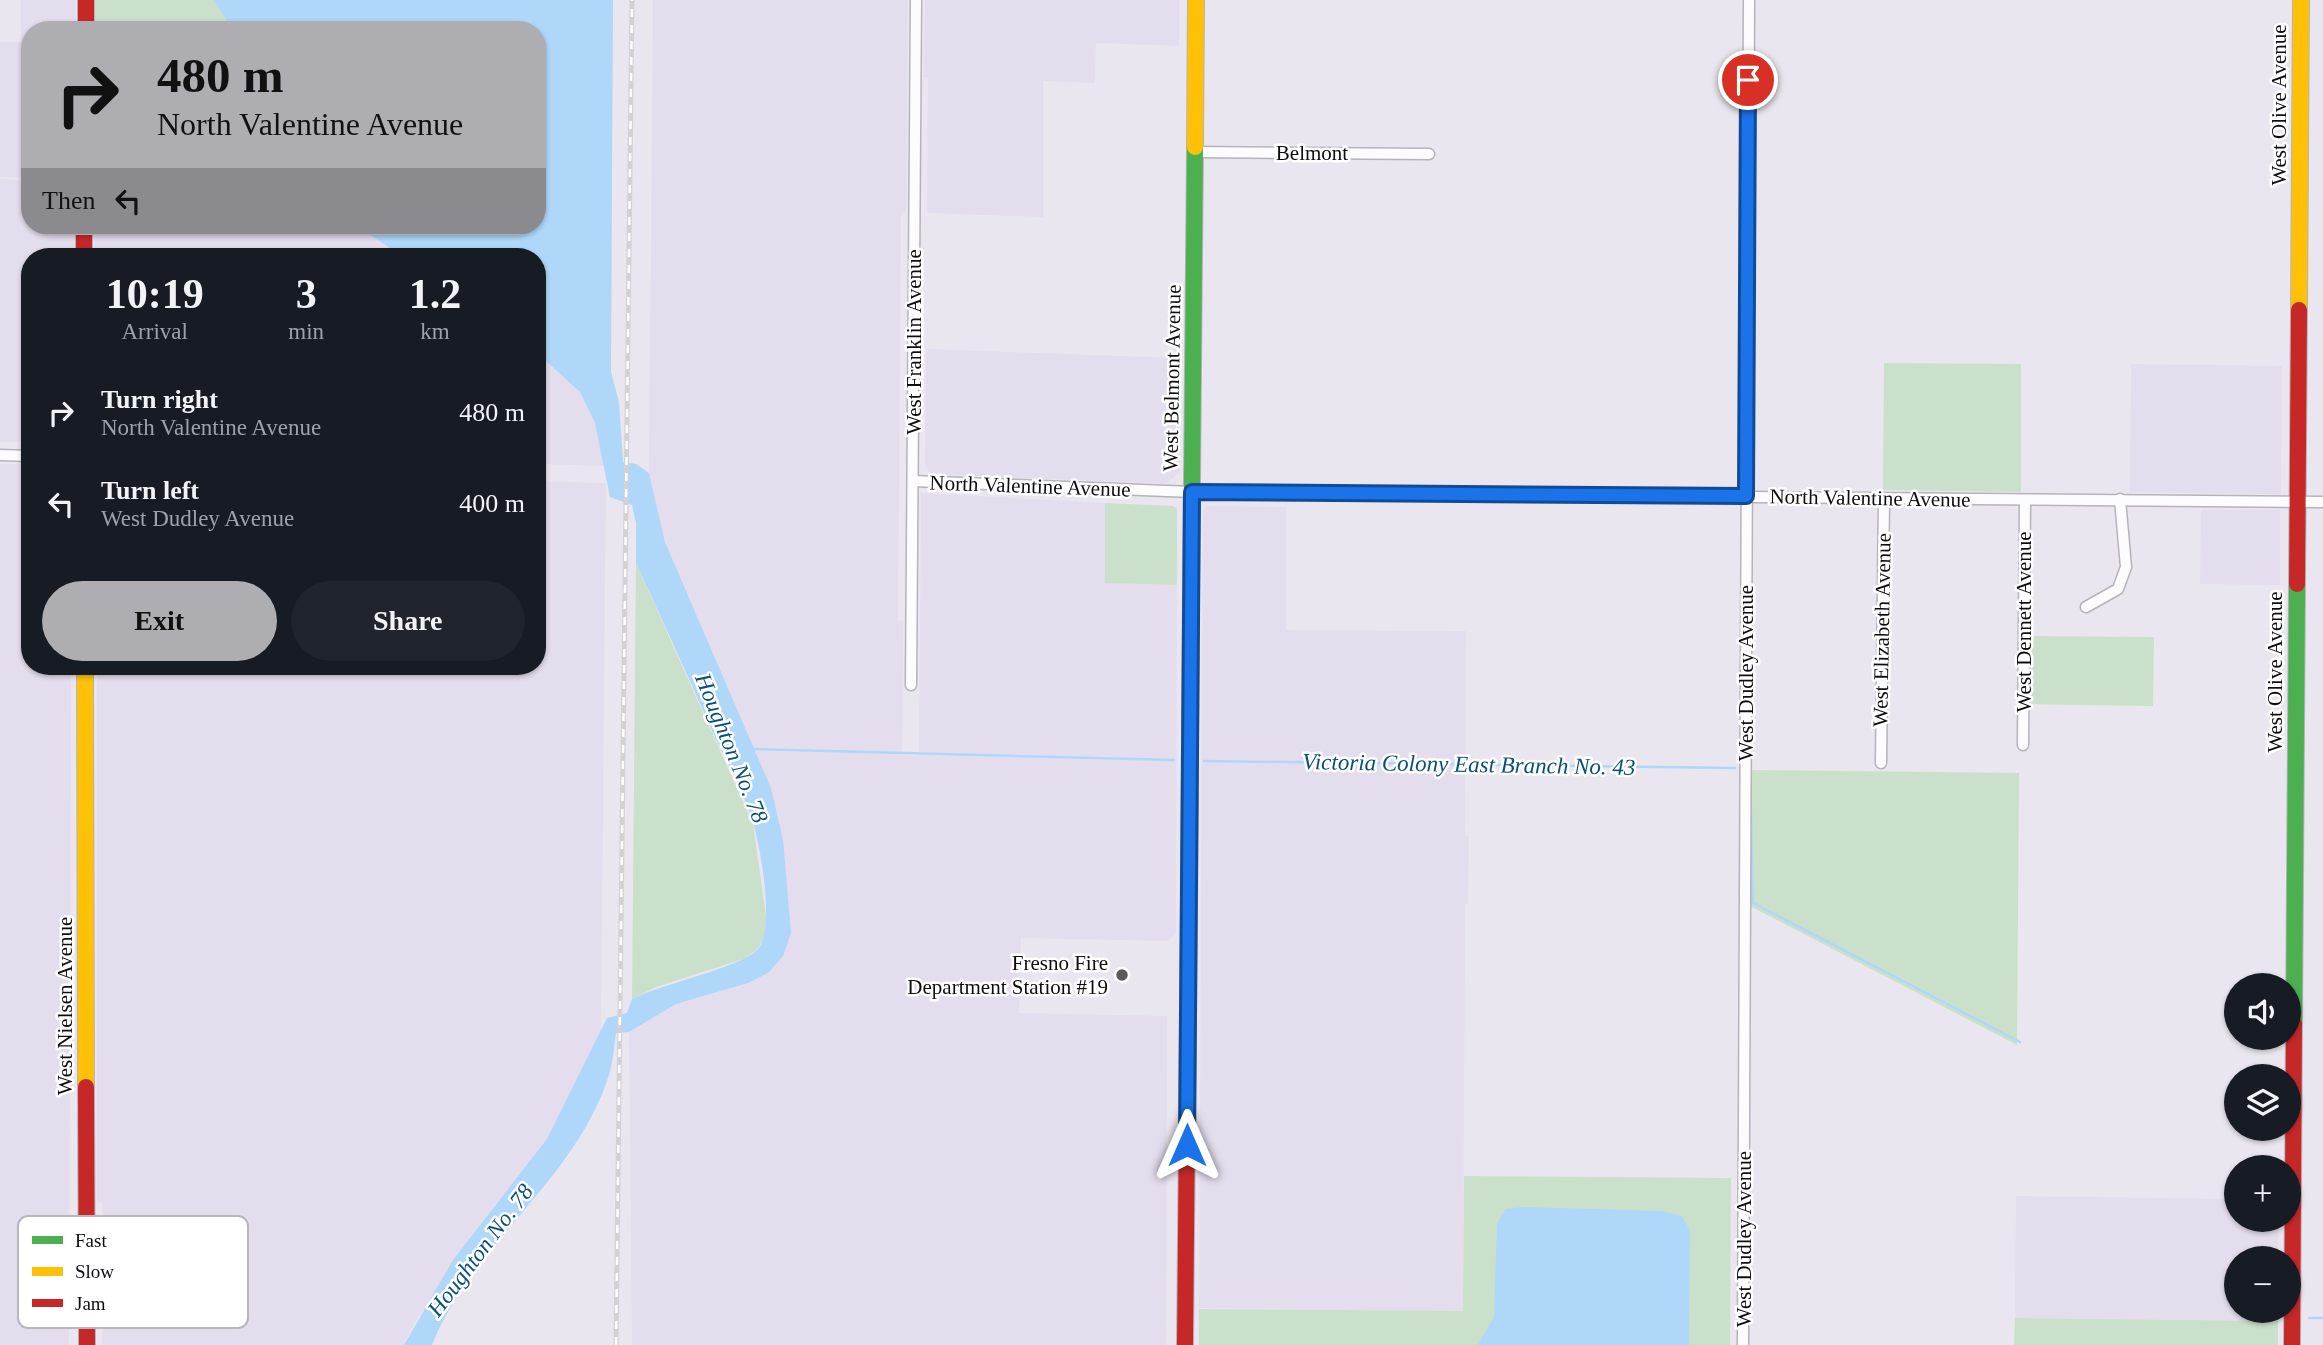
<!DOCTYPE html>
<meta charset="utf-8">
<style>
body{margin:0;font-family:"Times New Roman",serif;background:#20242c;color:#f1f3f6;height:100vh;display:flex;flex-direction:column;font-size:26px;white-space:nowrap}
*{box-sizing:border-box;margin:0}
p{font-size:23px;color:#9ea1a6}
.icon{flex:none;width:38px;height:38px;fill:none;stroke:currentColor;stroke-width:2;stroke-linecap:round;stroke-linejoin:round}
.map{position:relative;flex:1;overflow:hidden}
.sheet{position:absolute;left:21px;top:248px;width:525px;height:427px;display:flex;flex-direction:column;background:#171b24;border-radius:28px;box-shadow:0 2px 5px #0004}
.sheet>*{flex:none}
.banner{position:absolute;left:21px;top:21px;width:525px;height:214px;border-radius:28px;box-shadow:0 2px 5px #0004;background:#aeadb2;color:#111;overflow:hidden}
.fabs{position:absolute;left:2224px;top:973px;display:grid;gap:14px}
.fabs a{display:grid;place-items:center;width:77px;height:77px;border-radius:50%;background:#171b24;box-shadow:0 2px 5px #0004;font-size:35px}
.pin{position:absolute;display:grid;place-items:center;width:60px;height:60px;color:#fff;margin:-30px;border:4px solid #fff;border-radius:50%;box-shadow:0 2px 7px #0007}
.me{position:absolute;width:77px;margin:-38px;rotate:0deg;stroke-linejoin:round;filter:drop-shadow(0 0 5px #0008)}
.turn{display:flex;align-items:center;gap:24px;height:147px;padding:0 21px;font-size:32px}
.turn .icon{width:91px;height:91px;stroke-width:2.5}
.turn b{display:block;font-size:49px;line-height:60px}
.then{display:flex;align-items:center;height:66px;padding:0 21px;background:#0003;gap:14px;font-size:26px}
.eta{display:flex;justify-content:space-evenly;align-items:center;height:119px;text-align:center}
.eta b{font-size:42px;font-weight:700;line-height:49px}
.action{display:flex;gap:14px;margin-top:auto;padding:14px 21px}
.action a{flex:1;height:80px;border-radius:42px;background:#aeadb2;color:#111;font-size:28px;font-weight:700;line-height:80px;text-align:center}
.action a+a{background:#20242c;color:#f1f3f6}
ul{padding:0;list-style:none}
li{display:flex;align-items:center;gap:21px;height:91px;padding:0 21px}
li div{flex:1}
li b{display:block;font-size:26px}
li em{font-style:normal}
.map>svg:first-child{display:block}
</style>
<div class="map">
<svg width="2323" height="1345" viewBox="0 0 2323 1345">
<rect width="100%" height="100%" fill="#eae6ef"/>
<g fill="#e4ddee">
<polygon points="21,0 76,0 76,30 30,30 30,178 0,177 0,42 21,42"/>
<polygon points="653,0 908,0 906,212 901,213 898,620 903,621 902,755 919,756 921,493 1105,503 1105,583 1177,585 1176,934 1168,941 1021,938 1019,1013 1167,1016 1166,1345 632,1345 629,1032 676,1004 748,983 768,973 783,839 771,788 665,542 649,473"/>
<polygon points="925,0 1179,0 1179,46 1096,43 1095,83 1043,81 1043,217 927,213 928,77 924,77"/>
<polygon points="0,179 30,180 30,226 76,226 76,257 30,257 30,442 0,442"/>
<polygon points="94,226 357,226 403,257 94,257"/>
<polygon points="926,349 1179,358 1180,472 1166,484 931,474 925,466"/>
<polygon points="537,353 580,392 595,423 606,466 537,464"/>
<polygon points="2131,364 2282,366 2281,494 2130,492"/>
<polygon points="0,464 30,464 30,667 71,667 69,1345 0,1345"/>
<polygon points="537,481 606,483 601,1034 569,1101 547,1139 414,1323 404,1345 102,1345 102,1203 97,1202 97,667 537,667"/>
<polygon points="1207,506 1286,507 1286,630 1466,631 1465,835 1469,836 1468,904 1465,904 1463,1312 1199,1308 1203,510"/>
<polygon points="2201,510 2280,510 2280,585 2200,584"/>
<polygon points="2016,1196 2236,1199 2236,1220 2279,1220 2278,1258 2236,1258 2236,1311 2278,1311 2278,1321 2015,1318"/>
</g>
<g fill="#cbe0ca">
<polygon points="95,0 214,0 232,30 95,30"/>
<polygon points="1884,363 2021,364 2021,492 1883,490"/>
<polygon points="1105,503 1173,506 1177,509 1177,585 1105,583"/>
<polygon points="636,563 753,824 766,916 765,935 757,950 743,959 656,987 632,999"/>
<polygon points="2020,636 2154,637 2153,706 2019,704"/>
<polygon points="1750,770 2019,773 2017,1045 1750,906"/>
<polygon points="1464,1176 1731,1178 1730,1345 1199,1345 1199,1309 1463,1311"/>
<polygon points="2015,1318 2278,1321 2278,1345 2014,1345"/>
</g>
<g fill="#aed7f9">
<path d="M214 0H613L611 372 619 402 623 462 636 464 649 473 665 542 771 788 783 839 791 933 783 956 768 973 748 983 676 1004 629 1032 616 1033C614 1047 613 1062 609 1075 576 1180 472 1244 432 1345H404L453 1260 547 1139 607 1018 627 1013 632 999C662 984 737 968 756 951 776 933 761 851 754 826 745 794 727 763 713 733 688 676 662 619 636 563V523L632 505 610 497 595 423 580 392 537 353V257H403L357 226H537V30H232Z"/>
<polygon points="1523,1207 1662,1211 1682,1216 1690,1230 1689,1345 1478,1345 1494,1317 1497,1224 1506,1209"/>
</g>
<g fill="none" stroke-linecap="round" stroke-linejoin="round">
<g stroke="#aed7f9" stroke-width="2.5">
<polyline points="751,749 1174,760"/>
<polyline points="1204,761 1735,768"/>
<polyline points="1750,771 1753,903 2020,1042"/>
<polyline points="2309,1318 2323,1318"/>
</g>
<g stroke="#b6b3ba" stroke-width="13">
<g id="street">
<polyline points="1196,152 1429,154"/>
<polyline points="0,455 30,456"/>
<polyline points="913,481 1192,492 2323,502"/>
<polyline points="2086,607 2118,589 2126,567 2120,499"/>
<polyline points="911,685 916,0"/>
<polyline points="2023,745 2025,500"/>
<polyline points="1881,763 1884,498"/>
<polyline points="1743,1345 1749,0"/>
</g>
</g>
<g stroke="#b6b3ba" stroke-width="18">
<g id="fast">
<polyline points="1191,591 1195,147"/>
<polyline points="2294,1024 2297,584"/>
</g>
</g>
<g stroke="#b6b3ba" stroke-width="18">
<g id="slow">
<polyline points="1195,147 1196,0"/>
<polyline points="2299,310 2301,0"/>
<polyline points="85,667 86,1087"/>
<polyline points="1189,902 1191,591"/>
</g>
</g>
<g stroke="#b6b3ba" stroke-width="18">
<g id="jam">
<polyline points="86,0 86,30"/>
<polyline points="84,226 84,257"/>
<polyline points="2297,584 2299,310"/>
<polyline points="86,1087 87,1345"/>
<polyline points="1185,1345 1189,902"/>
<polyline points="2292,1345 2294,1024"/>
</g>
</g>
<use href="#street" stroke="#fcfbfd" stroke-width="10"/>
<use href="#fast" stroke="#4caf50" stroke-width="16"/>
<use href="#slow" stroke="#ffc107" stroke-width="16"/>
<use href="#jam" stroke="#c62828" stroke-width="16"/>
<g stroke="#d2d2d4" stroke-width="5">
<polyline id="rail" points="616,1345 632,0"/>
</g>
<use href="#rail" stroke="#fff" stroke-width="2.5" stroke-dasharray="8" stroke-linecap="butt"/>
</g>
<g fill="none" stroke-linecap="round" stroke-linejoin="round">
<g stroke="#114b97" stroke-width="18">
<polyline id="route" points="1187,1145 1192,492 1746,496 1748,80"/>
</g>
<use href="#route" stroke="#1a73e8" stroke-width="12"/>
</g>
<circle fill="#5b585f" stroke="#fff" stroke-width="2.5" cx="1122" cy="975" r="7"/>
<g text-anchor="middle" stroke-width="5" stroke-linejoin="round" paint-order="stroke">
<g font-size="21" fill="#0e0c11" stroke="#fff">
<text transform="translate(2279 105) rotate(-90)" y="7">West Olive Avenue</text>
<text x="1312" y="160">Belmont</text>
<text transform="translate(914 342) rotate(-90)" y="7">West Franklin Avenue</text>
<text transform="translate(1172 378) rotate(-89)" y="7">West Belmont Avenue</text>
<text transform="translate(1030 486) rotate(2)" y="7">North Valentine Avenue</text>
<text transform="translate(1870 498) rotate(1)" y="7">North Valentine Avenue</text>
<text transform="translate(2024 622) rotate(-90)" y="7">West Dennett Avenue</text>
<text transform="translate(1882 630) rotate(-89)" y="7">West Elizabeth Avenue</text>
<text transform="translate(2275 672) rotate(-90)" y="7">West Olive Avenue</text>
<text transform="translate(1746 673) rotate(-90)" y="7">West Dudley Avenue</text>
<text transform="translate(65 1006) rotate(-90)" y="7">West Nielsen Avenue</text>
<text transform="translate(1744 1239) rotate(-90)" y="7">West Dudley Avenue</text>
</g>
<g font-size="21" fill="#0e0c11" stroke="#fff" text-anchor="end">
<text x="1108" y="970">Fresno Fire<tspan x="1108" dy="24">Department Station #19</tspan></text>
</g>
<g font-size="23" font-style="italic" fill="#095079" stroke="#fff">
<text transform="translate(732 748) rotate(68)" y="8">Houghton No. 78</text>
<text transform="translate(1469 764) rotate(1)" y="8">Victoria Colony East Branch No. 43</text>
<text transform="translate(480 1250) rotate(-53)" y="8">Houghton No. 78</text>
</g>
</g>
<rect x="18" y="1216" width="230" height="112" rx="10" fill="#fff" stroke="#b7b6b8" stroke-width="2"/>
<rect x="32" y="1236" width="31" height="8" fill="#4caf50"/>
<rect x="32" y="1267" width="31" height="9" fill="#ffc107"/>
<rect x="32" y="1299" width="31" height="8" fill="#c62828"/>
<g font-size="19" fill="#0e0c11">
<text x="75" y="1247">Fast</text>
<text x="75" y="1278">Slow</text>
<text x="75" y="1310">Jam</text>
</g>
</svg>
<div class="fabs">
<a><svg class="icon" aria-label="sound" viewBox="0 0 24 24"><path d="M4 9h4l5-4v14l-5-4H4zM17 9q2 3 0 6"/></svg></a>
<a><svg class="icon" aria-label="layers" viewBox="0 0 24 24"><path d="M12 4l9 5-9 5-9-5zM3 14l9 5 9-5"/></svg></a>
<a>+</a>
<a>−</a>
</div>
<div class="pin" style="left:1748px;top:80px;background:#d93025"><svg class="icon" aria-label="arrive" viewBox="0 0 24 24"><path d="M6 21V4h12l-3 4 3 4H6"/></svg></div>
<svg class="me" style="left:1187px;top:1145px" viewBox="-20 -20 40 40"><path d="M0-17L14 15 0 8-14 15z" fill="#1a73e8" stroke="#fff" stroke-width="4"/></svg>
<div class="banner">
<div class="turn"><svg class="icon" aria-label="right" viewBox="0 0 24 24"><path d="M7 20v-9h11M14 6l5 5-5 5"/></svg><div><b>480 m</b>North Valentine Avenue</div></div>
<div class="then">Then<svg class="icon" aria-label="left" viewBox="0 0 24 24"><path d="M17 20v-9H6M10 6l-5 5 5 5"/></svg></div>
</div>
<section class="sheet">
<div class="eta">
<div><b>10:19</b><p>Arrival</p></div>
<div><b>3</b><p>min</p></div>
<div><b>1.2</b><p>km</p></div>
</div>
<ul>
<li><svg class="icon" aria-label="right" viewBox="0 0 24 24"><path d="M7 20v-9h11M14 6l5 5-5 5"/></svg><div><b>Turn right</b><p>North Valentine Avenue</p></div><em>480 m</em></li>
<li><svg class="icon" aria-label="left" viewBox="0 0 24 24"><path d="M17 20v-9H6M10 6l-5 5 5 5"/></svg><div><b>Turn left</b><p>West Dudley Avenue</p></div><em>400 m</em></li>
</ul>
<div class="action"><a>Exit</a><a>Share</a></div>
</section>
</div>
